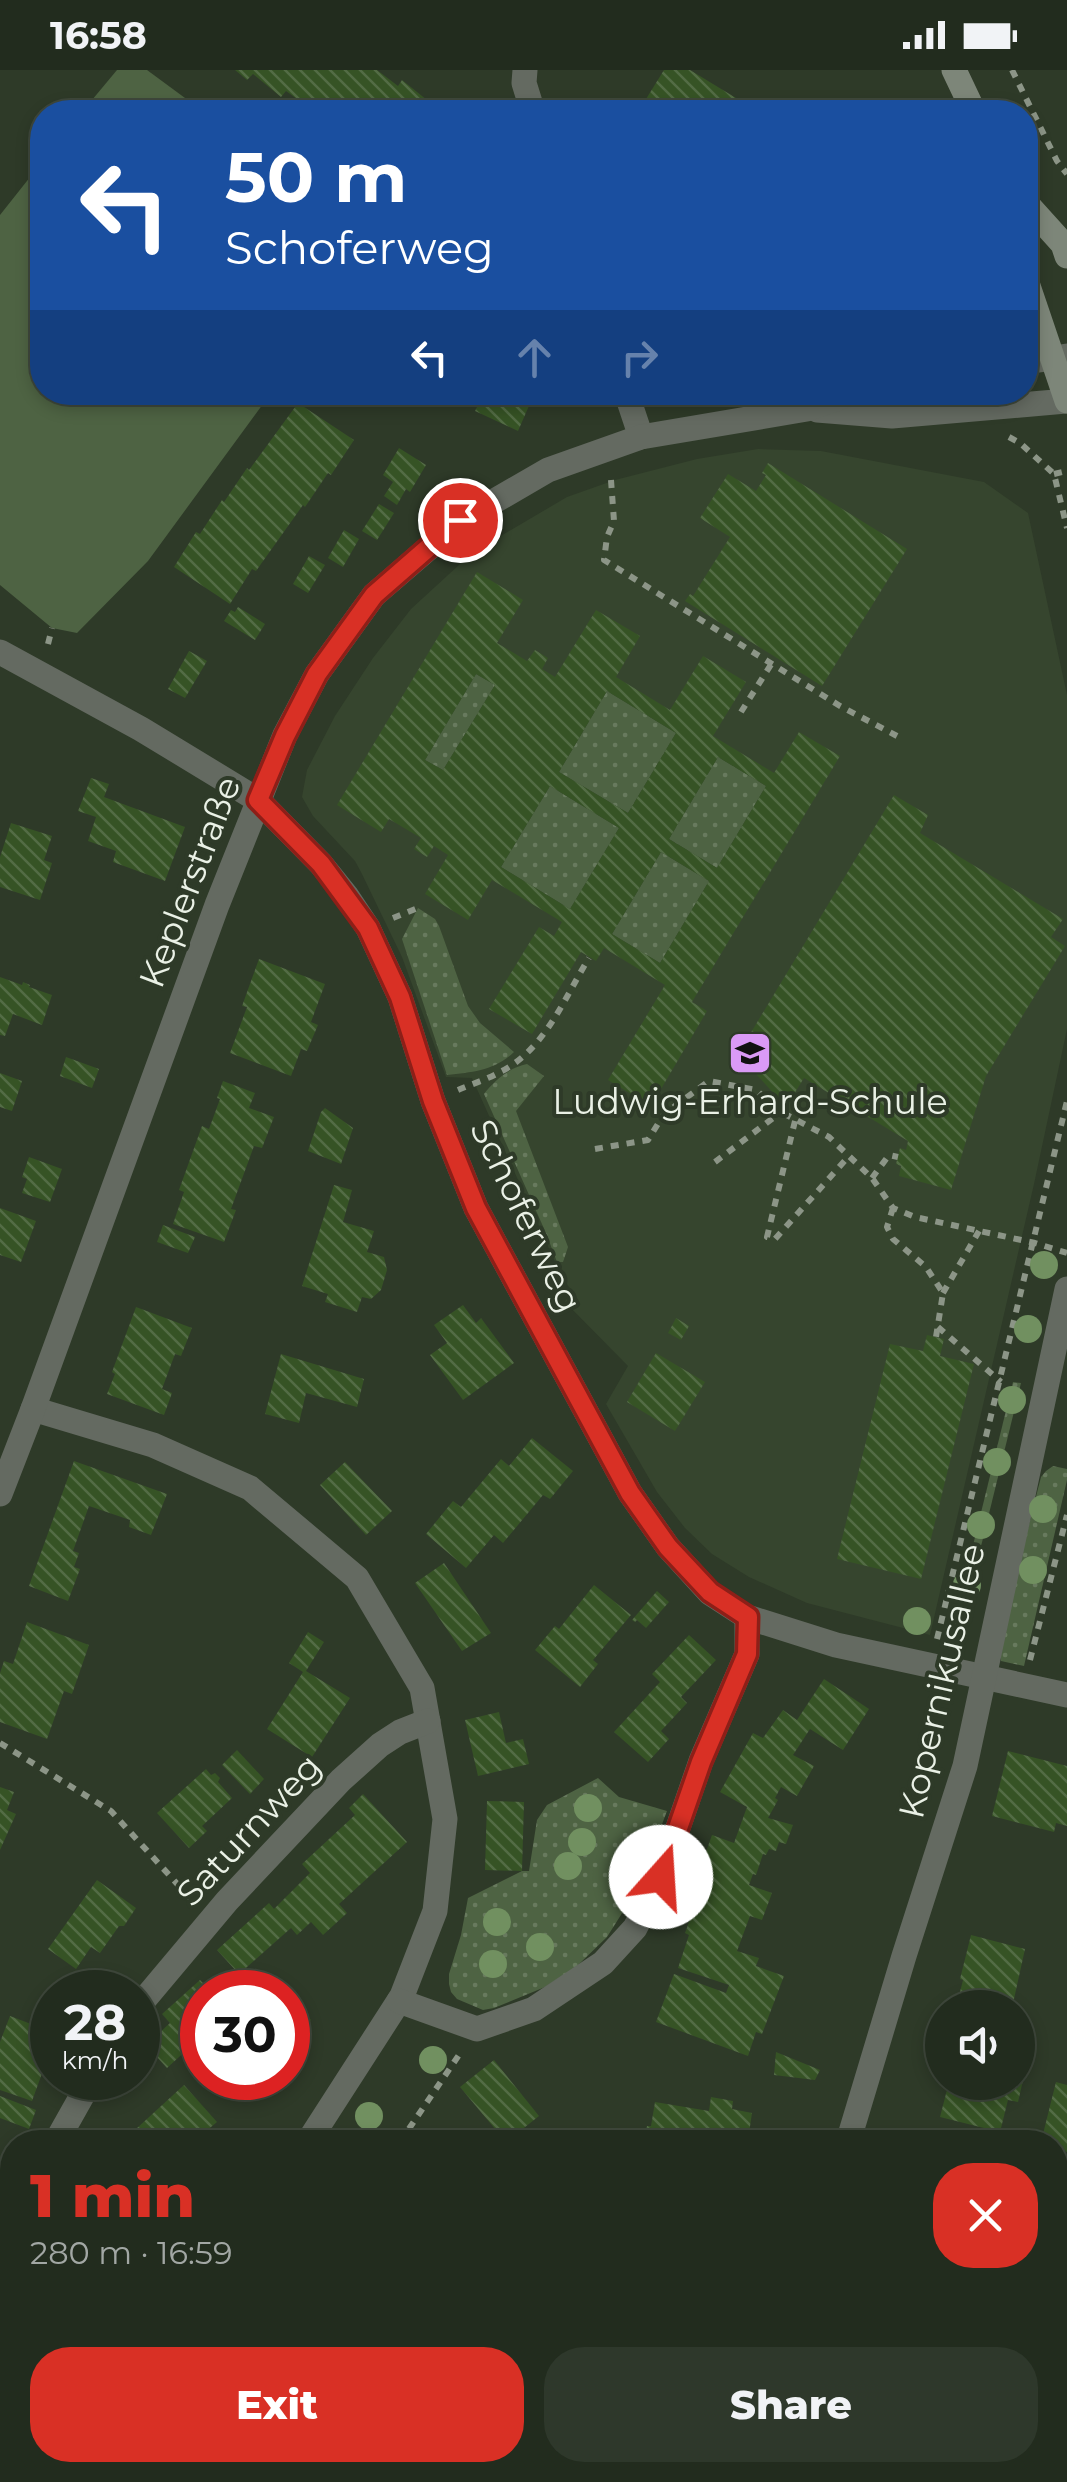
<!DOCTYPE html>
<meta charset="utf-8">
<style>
body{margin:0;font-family:Montserrat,sans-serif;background:#2e382b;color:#f1f3f6;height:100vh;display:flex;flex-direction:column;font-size:38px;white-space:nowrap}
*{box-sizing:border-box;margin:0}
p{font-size:32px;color:#a2a7a4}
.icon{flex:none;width:55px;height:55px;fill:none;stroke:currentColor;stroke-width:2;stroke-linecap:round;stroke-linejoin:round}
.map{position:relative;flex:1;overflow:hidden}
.sheet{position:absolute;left:0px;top:2060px;width:1068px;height:352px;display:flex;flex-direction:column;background:#222c1e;border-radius:40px 40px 0 0;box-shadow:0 5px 15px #0003,0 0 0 2px #3f483c}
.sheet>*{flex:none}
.guide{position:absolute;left:30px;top:30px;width:1008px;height:305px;border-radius:40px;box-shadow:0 5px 15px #0003,0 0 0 2px #3f483c;background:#1a4fa0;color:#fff;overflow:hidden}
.tools{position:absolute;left:925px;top:1920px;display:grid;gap:20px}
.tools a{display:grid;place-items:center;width:110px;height:110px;border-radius:50%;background:#222c1e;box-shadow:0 5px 15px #0003,0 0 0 2px #3f483c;font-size:50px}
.speed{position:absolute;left:30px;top:1900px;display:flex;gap:20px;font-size:50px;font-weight:700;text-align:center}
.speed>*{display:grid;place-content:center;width:130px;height:130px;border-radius:50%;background:#222c1e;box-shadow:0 5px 15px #0003,0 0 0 2px #3f483c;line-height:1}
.speed small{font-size:25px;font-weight:400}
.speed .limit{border:15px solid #d22;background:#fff;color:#111}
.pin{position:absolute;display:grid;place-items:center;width:85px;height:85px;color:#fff;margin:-42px;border:5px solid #fff;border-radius:50%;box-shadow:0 2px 10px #0007}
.me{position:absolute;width:110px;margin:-55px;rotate:19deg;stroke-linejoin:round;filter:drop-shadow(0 0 8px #0008)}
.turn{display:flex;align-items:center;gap:35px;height:210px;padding:0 30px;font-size:45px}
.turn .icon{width:130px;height:130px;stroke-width:2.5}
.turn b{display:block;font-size:70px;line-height:85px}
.lanes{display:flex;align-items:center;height:95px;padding:0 30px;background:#0003;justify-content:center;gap:50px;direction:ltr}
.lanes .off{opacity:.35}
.round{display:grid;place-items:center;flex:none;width:105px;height:105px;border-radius:40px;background:#2e382b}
.head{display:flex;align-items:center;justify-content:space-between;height:170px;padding:0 30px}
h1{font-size:60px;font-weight:800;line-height:75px;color:#d93025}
.action{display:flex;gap:20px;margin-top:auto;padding:20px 30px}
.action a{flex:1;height:115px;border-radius:40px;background:#d93025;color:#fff;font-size:40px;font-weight:800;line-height:115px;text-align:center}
.action a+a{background:#2e382b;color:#f1f3f6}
.status{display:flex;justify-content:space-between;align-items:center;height:70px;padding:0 50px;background:#222c1e;direction:ltr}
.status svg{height:28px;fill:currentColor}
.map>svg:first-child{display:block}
</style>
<div class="status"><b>16:58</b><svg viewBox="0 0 49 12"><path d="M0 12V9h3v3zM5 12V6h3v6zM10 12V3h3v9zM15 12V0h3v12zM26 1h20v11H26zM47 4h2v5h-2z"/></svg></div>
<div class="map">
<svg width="1067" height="2412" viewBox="0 0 1067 2412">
<defs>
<pattern id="grass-dots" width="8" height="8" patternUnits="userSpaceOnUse" patternTransform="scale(2.5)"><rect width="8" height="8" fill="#4e6343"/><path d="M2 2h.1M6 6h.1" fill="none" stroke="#687a5e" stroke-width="1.8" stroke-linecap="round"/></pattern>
<pattern id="building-back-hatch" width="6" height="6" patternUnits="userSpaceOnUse" patternTransform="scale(2.5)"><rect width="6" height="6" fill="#365325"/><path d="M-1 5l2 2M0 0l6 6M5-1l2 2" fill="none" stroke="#536c45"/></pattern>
</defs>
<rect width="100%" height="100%" fill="#2e3a28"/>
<polygon fill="#36452e" points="758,379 821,381 984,412 1028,443 1067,625 1067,959 1034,1114 930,1565 807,1533 749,1507 712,1484 685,1458 657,1422 606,1334 628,1296 565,1232 571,1221 556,1194 472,1008 446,1007 402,887 361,802 355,791 313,746 302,727 307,700 335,646 373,588 411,539 472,483 567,427 615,410 697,389"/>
<g fill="url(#grass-dots)">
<polygon points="476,604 495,615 443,700 425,690"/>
<polygon points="607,621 676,663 628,743 559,702"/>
<polygon points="718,687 766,716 717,798 669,769"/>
<polygon points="550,716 619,758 570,839 501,797"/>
<polygon points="661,782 709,811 660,893 612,864"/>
<path d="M418 838 435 849 439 856 468 936 480 953 514 982C494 1001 473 1002 447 1005L402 869Z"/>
<path d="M527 994 544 1006 516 1041 568 1177 563 1192H557L546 1163 484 1024C494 1011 510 997 527 994Z"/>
<polygon points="1013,1312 1021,1313 961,1558 953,1557"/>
<polygon points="1053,1396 1067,1399 1067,1410 1024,1596 1001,1591 999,1573 1041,1407 1046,1401"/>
<polygon points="598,1708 619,1727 667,1741 644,1802 631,1829 607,1867 576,1897 545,1917 494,1938 483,1940 457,1929 451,1922 449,1914 449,1904 461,1865 468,1828 522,1801 529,1801 537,1750 547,1735"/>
</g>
<g fill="#4e6343">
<polygon points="117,0 147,0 204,42 82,42"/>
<polygon points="42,92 42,322 271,323 148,491 77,563 52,558 0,515 0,145"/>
</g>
<g fill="url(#building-back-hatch)" fill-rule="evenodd">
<polygon points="235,0 377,0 398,16 402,10 442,42 315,42 286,21 281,27 253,4 247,10"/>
<polygon points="664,0 690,0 759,42 638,42"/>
<polygon points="450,322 535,322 518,361 475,341 478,335"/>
<polygon points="298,333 354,370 331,405 328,403 305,437 303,435 256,501 252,499 230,534 174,497 196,462 200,464 222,430 224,432 247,398 249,400"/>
<polygon points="399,378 426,395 410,422 406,419 397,435 384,426 393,412 383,405"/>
<polygon points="768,393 907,479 822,616 685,531 690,524 693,526 730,467 700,448 728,404 756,421 766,405 762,403"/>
<polygon points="379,434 394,443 377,470 362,461"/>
<polygon points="344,460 359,469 343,497 328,488"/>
<polygon points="309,486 325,495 308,523 293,514"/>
<path d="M477 502 523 530 497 573 527 591 535 580 548 588 542 599 555 607 596 540 640 566 616 607 670 640 703 586 746 612 713 666 774 703 799 662 840 686 692 932 707 941 651 1036 608 1010 665 915 604 878 596 891 581 882 532 964 489 939 539 857 554 866 562 852 492 810 468 850 425 824 448 785 434 776 427 787 414 779 421 768 389 749 381 762 337 735ZM476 604 495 615 443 700 425 690ZM607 621 676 663 628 743 559 702ZM718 687 766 716 717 798 669 769ZM550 716 619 758 570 839 501 797ZM661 782 709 811 660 893 612 864Z"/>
<polygon points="238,537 265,554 255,570 224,551 231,540 235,542"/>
<polygon points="189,581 207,591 185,628 168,619"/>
<polygon points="91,708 109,714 104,727 185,757 165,811 113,792 116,781 88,771 96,747 78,741"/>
<polygon points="894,725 928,745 920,763 1063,849 1051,867 1065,876 986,1006 951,1120 899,1106 901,1096 896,1094 900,1078 906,1080 908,1071 804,1008 786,1037 738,984"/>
<polygon points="11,753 52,766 44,790 52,793 40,830 0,817 0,787"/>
<polygon points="259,889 325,914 311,952 318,955 307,981 301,979 291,1006 230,983 247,937 242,936"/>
<polygon points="0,907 22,915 23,912 30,915 29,917 52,925 42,955 13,944 5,966 0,965"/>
<polygon points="66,987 99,999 92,1018 60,1006"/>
<polygon points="0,1003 22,1011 12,1041 0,1037"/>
<polygon points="223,1011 255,1023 249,1038 274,1047 262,1078 254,1076 231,1139 236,1140 224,1172 173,1154 184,1122 179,1120 202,1056 209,1059 220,1029 217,1028"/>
<polygon points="325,1038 353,1058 341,1094 308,1081 321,1042"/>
<polygon points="29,1087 62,1099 50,1132 22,1123 27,1109 22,1107"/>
<polygon points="334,1115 352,1120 343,1152 374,1161 367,1182 384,1187 387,1200 381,1220 371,1229 362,1227 357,1242 325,1232 328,1224 302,1216"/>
<polygon points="0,1138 36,1151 21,1192 0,1185"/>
<polygon points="163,1155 195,1167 188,1183 157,1172"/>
<polygon points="463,1235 476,1253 481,1248 514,1293 463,1330 430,1285 447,1273 434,1255"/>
<polygon points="136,1237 192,1258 181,1286 175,1284 162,1319 172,1323 164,1345 107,1324 115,1304 112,1302"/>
<polygon points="676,1248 689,1256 681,1270 668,1263"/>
<polygon points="927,1265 944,1269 940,1286 974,1294 921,1509 837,1489 890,1274 923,1281"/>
<polygon points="656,1283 705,1312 675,1361 627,1332"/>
<polygon points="281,1284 364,1309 357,1337 306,1323 299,1353 265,1344"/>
<polygon points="532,1368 573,1401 550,1429 543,1425 503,1473 494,1465 466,1498 426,1464 453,1431 461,1437 501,1389 509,1396"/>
<polygon points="74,1391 167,1424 151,1465 129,1457 130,1450 89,1436 73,1481 79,1483 74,1497 80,1499 68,1531 29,1516"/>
<polygon points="345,1392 392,1441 366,1465 320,1415"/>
<polygon points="444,1493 491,1563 462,1581 415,1513"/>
<polygon points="594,1515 631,1545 593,1590 598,1594 580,1617 535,1580 555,1556 559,1559"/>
<polygon points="657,1521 669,1532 646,1558 637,1550 635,1552 632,1550"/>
<polygon points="27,1552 89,1575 72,1624 64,1621 47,1669 0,1652 0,1603 4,1591 13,1594"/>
<polygon points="308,1562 324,1572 306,1601 350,1628 312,1687 267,1659 303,1602 289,1593"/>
<polygon points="689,1565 716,1590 681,1627 687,1633 661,1661 669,1669 648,1692 614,1662 660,1612 652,1604"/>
<polygon points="824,1609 869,1639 843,1680 810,1659 793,1685 814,1696 797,1726 781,1717 775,1728 778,1730 768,1748 793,1755 786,1774 779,1772 776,1781 769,1779 766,1785 763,1784 756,1805 753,1804 749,1815 772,1823 762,1850 750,1846 737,1881 759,1888 756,1896 784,1906 762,1964 756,1962 748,1986 656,1952 674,1904 726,1923 729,1915 678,1898 689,1865 685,1863 696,1832 689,1829 712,1765 734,1773 747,1737 720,1722 753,1663 763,1668 783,1640 797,1650"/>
<polygon points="499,1642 506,1673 523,1669 529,1694 478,1706 465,1650"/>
<polygon points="237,1680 264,1709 250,1724 222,1695"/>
<polygon points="1008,1681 1067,1696 1067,1756 1056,1753 1054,1762 992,1746"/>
<polygon points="206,1699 211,1705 215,1703 220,1708 218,1712 232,1728 202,1756 207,1761 189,1778 157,1743"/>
<polygon points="0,1717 14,1722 7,1740 16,1744 0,1780"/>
<polygon points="363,1724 407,1772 339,1834 347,1843 323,1865 311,1852 297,1865 291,1858 239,1904 217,1880 269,1833 274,1839 310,1803 302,1794 355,1745 349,1738"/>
<polygon points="487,1731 524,1732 522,1801 485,1800"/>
<polygon points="97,1810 136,1838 124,1856 119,1856 100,1883 91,1877 76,1899 48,1879"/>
<polygon points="971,1865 1025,1879 1012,1938 956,1938 963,1910 960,1909"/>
<polygon points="200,1910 212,1922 202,1922 202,1953 184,1969 191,1976 167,1998 146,1975 170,1953 162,1944"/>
<polygon points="288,1923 311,1950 294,1966 298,1971 288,1979"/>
<polygon points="10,1946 52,1962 52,1976 32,2031 0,2020 0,1972"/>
<polygon points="776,1982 820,2000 815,2010 774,2005"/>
<polygon points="494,1990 539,2046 506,2072 460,2017"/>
<polygon points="1018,2004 1024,2006 1018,2032 1008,2030 1000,2062 940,2047 949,2012 1018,2012"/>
<polygon points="1056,2012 1067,2015 1067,2082 1055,2079 1055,2072 1041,2072"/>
<polygon points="184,2015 217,2052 193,2072 126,2072 124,2070"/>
<polygon points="0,2026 36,2040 29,2059 0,2048"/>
<polygon points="711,2027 733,2031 732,2039 752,2043 749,2063 785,2072 734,2072 726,2071 728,2065 710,2063 708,2072 644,2072 647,2056 651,2056 655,2032 709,2041"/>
<polygon points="1055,2112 1067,2115 1067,2157 1063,2155 1058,2173 1067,2175 1065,2234 1055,2231"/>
<polygon points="0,2208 12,2213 12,2234 3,2230 0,2237"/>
<polygon points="82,2400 77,2412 45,2412 47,2406 29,2401"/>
<polygon points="191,2400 216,2400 237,2407 236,2412 187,2412"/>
<polygon points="597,2400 605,2400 610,2403 612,2400 699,2400 692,2412 590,2412"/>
<polygon points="846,2400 856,2400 890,2412 842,2412"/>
</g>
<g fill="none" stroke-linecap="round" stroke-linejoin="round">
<g stroke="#8c9587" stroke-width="6" stroke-dasharray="8 8" stroke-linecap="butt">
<polyline points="1012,0 1057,91 1067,104"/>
<polyline points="1009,367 1020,373 1054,404 1067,458"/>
<polyline points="1054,404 1067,401"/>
<polyline points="611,410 614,451 607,467 604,490 840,636 897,666"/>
<polyline points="48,574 52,558"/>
<polyline points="741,642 772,593"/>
<polyline points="393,848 418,838"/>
<path d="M458 1020C472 1014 488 1009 502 1001 545 979 565 927 589 888"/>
<polyline points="795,1051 767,1167 775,1169 849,1086"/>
<polyline points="595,1079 648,1070 664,1044 709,1011 756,1020 781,1042 829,1067 872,1108 893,1138 915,1147 1035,1173 1067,1183"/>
<polyline points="715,1092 781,1042"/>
<polyline points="872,1108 889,1085 898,1087"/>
<polyline points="893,1138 887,1157 893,1169 926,1197 943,1223 936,1267"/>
<polyline points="943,1223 979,1161"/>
<polyline points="938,1257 1001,1312"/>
<polyline points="937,1569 1067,1031"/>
<polyline points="1030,1590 1067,1445"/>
<polyline points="0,1673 111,1741 190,1828"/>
<polyline points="400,2072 461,1982"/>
</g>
<g stroke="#646a61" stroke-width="25">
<polyline points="525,0 524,13 533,42"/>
<polyline points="1025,292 1067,286"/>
<polyline points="626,322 641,367"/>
<polyline points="817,340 892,346 1067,331"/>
<polyline points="0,582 141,659 258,730 321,794 346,825 368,858 400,927 433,1031 476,1138 630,1423 668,1477 710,1523 747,1547 836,1575 1067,1625"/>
<polyline points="33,1339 153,1375 250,1418 357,1508 422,1618 445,1749 435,1841 402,1926 308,2072"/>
<polyline points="0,1424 33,1339 217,835 285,665 317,604 374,525 460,451 548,400 641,367 807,339 856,322"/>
<polyline points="399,1931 477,1959 534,1939 603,1893 635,1858 661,1807 701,1691 747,1584 747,1547"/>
<polyline points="138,1937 227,1831 341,1710 380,1675 400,1662 428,1651"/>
<polyline points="56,2072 92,2008"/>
<polyline points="848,2072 904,1886 965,1696 1067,1219"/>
<polyline points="126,2412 131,2400"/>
<polyline points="355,2412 358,2400"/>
<polyline points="747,2412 751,2400"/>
</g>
<g stroke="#7d8679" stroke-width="25">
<polyline points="954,0 974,42"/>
<polyline points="1025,132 1063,174 1067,186"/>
<polyline points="1025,207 1067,331"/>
</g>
</g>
<g fill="#719060">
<circle cx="1044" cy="1195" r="14"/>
<circle cx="1028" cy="1259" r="14"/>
<circle cx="1012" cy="1330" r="14"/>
<circle cx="997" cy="1392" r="14"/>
<circle cx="1043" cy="1439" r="14"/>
<circle cx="981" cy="1455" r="14"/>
<circle cx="1033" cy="1500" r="14"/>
<circle cx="967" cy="1515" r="14"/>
<circle cx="917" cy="1551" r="14"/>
<circle cx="588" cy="1738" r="14"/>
<circle cx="582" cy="1772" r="14"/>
<circle cx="568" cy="1796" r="14"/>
<circle cx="497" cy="1852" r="14"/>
<circle cx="540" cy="1877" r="14"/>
<circle cx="493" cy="1894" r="14"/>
<circle cx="433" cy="1990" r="14"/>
<circle cx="369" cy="2046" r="14"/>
</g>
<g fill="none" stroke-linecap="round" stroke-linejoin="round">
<g stroke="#8d1f18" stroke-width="25">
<polyline id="route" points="460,450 374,525 317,604 285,666 258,730 321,794 368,858 400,927 433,1031 476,1138 630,1423 668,1477 710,1522 748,1547 747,1584 701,1692 661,1807"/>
</g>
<use href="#route" stroke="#d93025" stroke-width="18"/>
</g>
<defs>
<g id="school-square" transform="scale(2.25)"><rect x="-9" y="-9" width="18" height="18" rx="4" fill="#da9af6" stroke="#2e3a28"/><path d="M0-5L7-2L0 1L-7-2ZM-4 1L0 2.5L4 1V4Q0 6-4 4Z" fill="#111"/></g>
</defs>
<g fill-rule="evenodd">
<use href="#school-square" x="750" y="983"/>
</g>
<g text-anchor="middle" stroke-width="8" stroke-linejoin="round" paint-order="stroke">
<g font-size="35" fill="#eaf1e6" stroke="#2e3a28">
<text transform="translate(190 812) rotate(-69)" y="12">Keplerstraße</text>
<text transform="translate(526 1146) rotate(64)" y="12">Schoferweg</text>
<text transform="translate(942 1611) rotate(-77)" y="12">Kopernikusallee</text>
<text transform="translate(249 1760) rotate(-47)" y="12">Saturnweg</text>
</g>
<g font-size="35" fill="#eaf1e6" stroke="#2e3a28">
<text x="750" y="1044">Ludwig-Erhard-Schule</text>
</g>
</g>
</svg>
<div class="tools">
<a><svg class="icon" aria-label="sound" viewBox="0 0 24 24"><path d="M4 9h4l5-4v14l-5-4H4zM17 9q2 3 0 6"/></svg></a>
</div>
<div class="speed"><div>28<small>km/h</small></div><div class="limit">30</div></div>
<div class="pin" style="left:460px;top:450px;background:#d93025"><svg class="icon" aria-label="arrive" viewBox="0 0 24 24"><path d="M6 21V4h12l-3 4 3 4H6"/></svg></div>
<svg class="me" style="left:661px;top:1807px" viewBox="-20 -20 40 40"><circle r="19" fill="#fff"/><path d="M0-13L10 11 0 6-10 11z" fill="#d93025"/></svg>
<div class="guide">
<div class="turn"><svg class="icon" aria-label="left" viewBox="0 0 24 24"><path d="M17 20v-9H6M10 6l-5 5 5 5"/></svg><div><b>50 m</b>Schoferweg</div></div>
<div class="lanes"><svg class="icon" aria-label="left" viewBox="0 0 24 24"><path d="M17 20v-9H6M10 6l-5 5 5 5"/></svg><svg class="icon off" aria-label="ahead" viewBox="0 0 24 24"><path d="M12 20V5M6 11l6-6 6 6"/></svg><svg class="icon off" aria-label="right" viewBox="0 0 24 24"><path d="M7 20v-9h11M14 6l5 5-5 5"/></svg></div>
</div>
<section class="sheet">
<div class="head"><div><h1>1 min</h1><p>280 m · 16:59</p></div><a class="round" style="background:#d93025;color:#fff"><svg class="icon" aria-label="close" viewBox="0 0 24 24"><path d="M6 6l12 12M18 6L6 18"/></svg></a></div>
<div class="action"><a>Exit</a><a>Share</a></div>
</section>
</div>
